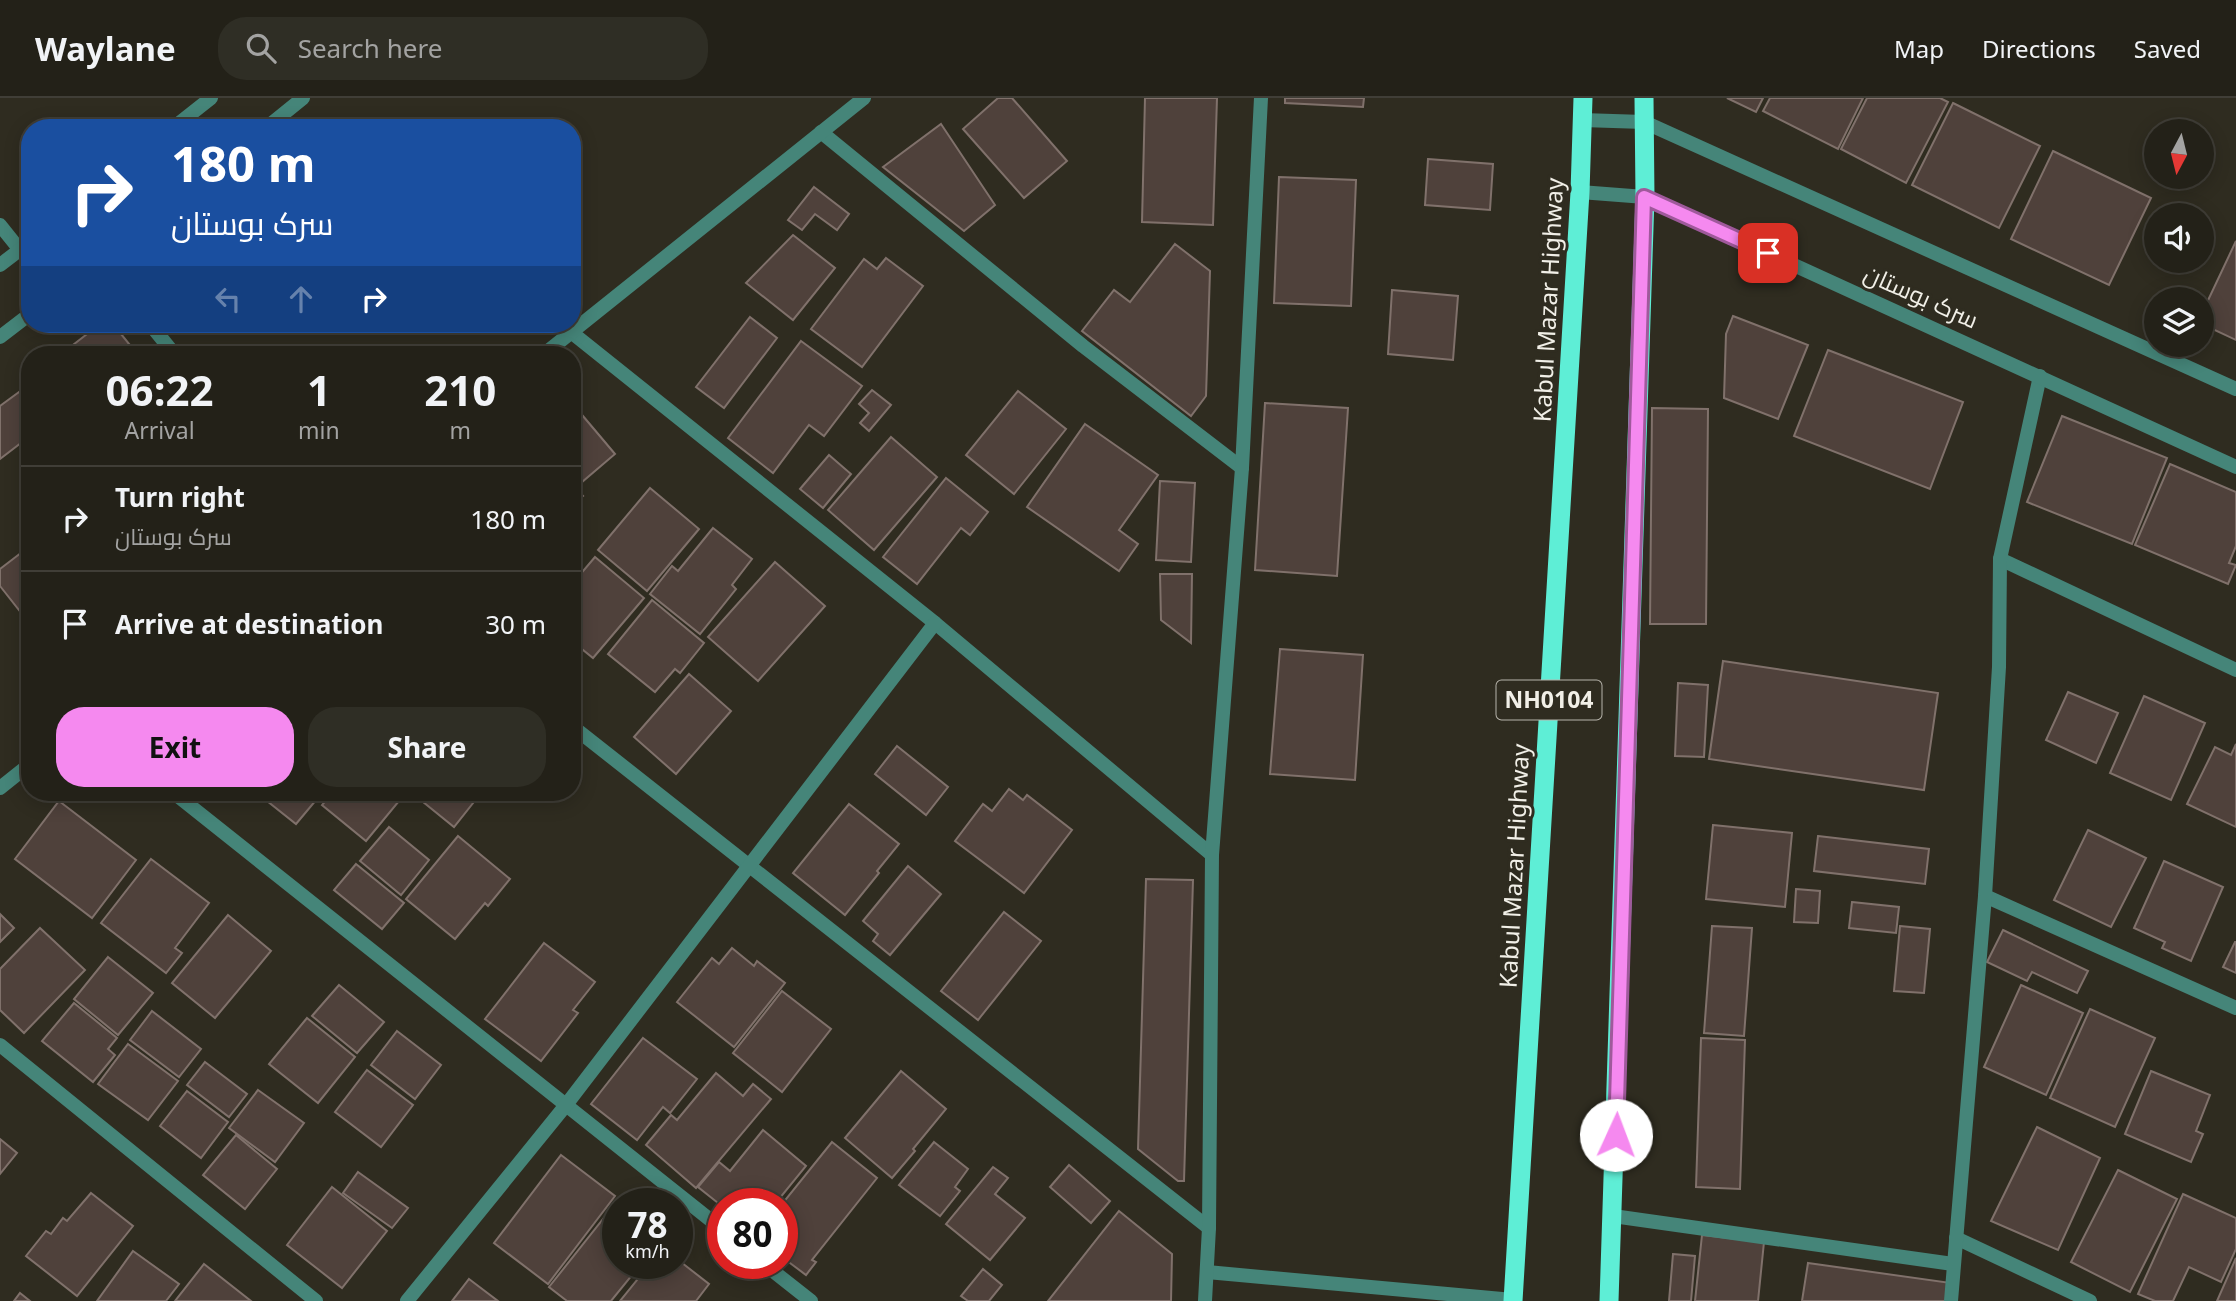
<!DOCTYPE html>
<meta charset="utf-8">
<style>
body{margin:0;font-family:"Noto Sans",Cairo,sans-serif;background:#2f2e25;color:#f1f3f6;height:100vh;display:flex;flex-direction:column;font-size:26px;white-space:nowrap}
*{box-sizing:border-box;margin:0}
p{font-size:23px;color:#a3a3a2}
.icon{flex:none;width:38px;height:38px;fill:none;stroke:currentColor;stroke-width:2;stroke-linecap:round;stroke-linejoin:round}
.map{position:relative;flex:1;overflow:hidden}
.drawer{position:absolute;left:21px;top:248px;width:560px;height:455px;display:flex;flex-direction:column;background:#232118;border-radius:28px;box-shadow:0 4px 18px #0003,0 0 0 2px #403e37}
.drawer>*{flex:none}
.banner{position:absolute;left:21px;top:21px;width:560px;height:214px;border-radius:28px;box-shadow:0 4px 18px #0003,0 0 0 2px #403e37;background:#1a4fa0;color:#fff;overflow:hidden}
.needle{width:46px;rotate:187deg}
.fabs{position:absolute;left:2144px;top:21px;display:grid;gap:14px}
.fabs a{display:grid;place-items:center;width:70px;height:70px;border-radius:50%;background:#232118;box-shadow:0 4px 18px #0003,0 0 0 2px #403e37;font-size:35px}
.speed{position:absolute;left:602px;top:1090px;display:flex;gap:14px;font-size:35px;font-weight:700;text-align:center}
.speed>*{display:grid;place-content:center;width:91px;height:91px;border-radius:50%;background:#232118;box-shadow:0 4px 18px #0003,0 0 0 2px #403e37;line-height:1}
.speed small{font-size:18px;font-weight:400}
.speed .limit{border:10px solid #d22;background:#fff;color:#111}
.pin{position:absolute;display:grid;place-items:center;width:60px;height:60px;color:#fff;margin:-30px;border-radius:14px;box-shadow:0 4px 10px #0006}
.me{position:absolute;width:77px;margin:-38px;rotate:2deg;stroke-linejoin:round;filter:drop-shadow(0 0 5px #0008)}
.turn{display:flex;align-items:center;gap:24px;height:147px;padding:0 35px;font-size:32px}
.turn .icon{width:91px;height:91px;stroke-width:2.5}
.turn b{display:block;font-size:49px;line-height:60px}
.lanes{display:flex;align-items:center;height:66px;padding:0 35px;background:#0003;justify-content:center;gap:35px;direction:ltr}
.lanes .off{opacity:.35}
.eta{display:flex;justify-content:space-evenly;align-items:center;height:119px;text-align:center}
.eta b{font-size:42px;font-weight:700;line-height:49px}
.action{display:flex;gap:14px;margin-top:auto;padding:14px 35px}
.action a{flex:1;height:80px;border-radius:28px;background:#f589ef;color:#111;font-size:28px;font-weight:700;line-height:80px;text-align:center}
.action a+a{background:#2f2e25;color:#f1f3f6}
ul{padding:0;list-style:none}
li{display:flex;align-items:center;gap:21px;height:105px;padding:0 35px;border-top:2px solid #403e37}
li div{flex:1}
li b{display:block;font-size:26px}
li em{font-style:normal}
header{display:flex;align-items:center;gap:42px;box-sizing:border-box;height:98px;padding:0 35px;background:#232118;border-bottom:2px solid #403e37}
header strong{font-size:33px}
nav{display:flex;gap:38px;margin-inline-start:auto;font-size:24px}
.search{width:490px;height:63px;background:#2f2e25;display:flex;align-items:center;gap:18px;box-sizing:border-box;padding:0 24px;border-radius:28px;color:#a3a3a2;font-size:26px}
.map>svg:first-child{display:block}
</style>
<header>
<strong>Waylane</strong>
<div class="search"><svg class="icon" aria-label="search" viewBox="0 0 24 24"><circle cx="10" cy="10" r="6"/><path d="M15 15l6 6"/></svg>Search here</div>
<nav><a>Map</a><a>Directions</a><a>Saved</a></nav>
</header>
<div class="map">
<svg width="2236" height="1203" viewBox="0 0 2236 1203">
<rect width="100%" height="100%" fill="#2f2c20"/>
<g fill="#4f413b" stroke="#80716b" stroke-width="2">
<polygon points="998,0 1012,0 1067,63 1024,100 963,31"/>
<polygon points="1145,0 1217,0 1213,127 1142,124"/>
<polygon points="1285,0 1364,0 1363,9 1285,5"/>
<polygon points="1727,0 1763,0 1756,14"/>
<polygon points="1770,0 1863,0 1838,51 1763,13"/>
<polygon points="1867,0 1940,0 1948,4 1906,85 1841,51"/>
<polygon points="1953,5 2040,48 1999,130 1912,87"/>
<polygon points="941,26 995,107 964,133 883,69"/>
<polygon points="2053,53 2151,100 2109,187 2011,141"/>
<polygon points="1428,61 1493,66 1490,112 1425,107"/>
<polygon points="1279,79 1356,82 1351,208 1274,205"/>
<polygon points="814,89 849,116 837,132 815,116 802,132 788,122"/>
<polygon points="793,137 835,170 793,222 746,185"/>
<polygon points="2236,143 2236,242 2202,226 2202,215"/>
<polygon points="1175,146 1210,173 1206,298 1191,318 1082,233 1114,192 1130,204"/>
<polygon points="886,160 923,188 862,269 811,231 864,161 877,171"/>
<polygon points="1392,192 1458,198 1453,262 1388,256"/>
<polygon points="1733,218 1808,247 1778,321 1724,300 1726,236"/>
<polygon points="750,219 777,240 724,310 696,289"/>
<polygon points="100,226 113,226 138,257 60,257"/>
<polygon points="801,243 862,288 824,338 809,327 773,375 728,340"/>
<polygon points="1828,252 1963,304 1930,391 1794,338"/>
<polygon points="30,286 30,338 0,361 0,308"/>
<polygon points="872,292 891,307 869,333 860,325 869,315 859,306"/>
<polygon points="1018,293 1066,331 1014,396 966,357"/>
<polygon points="572,305 615,356 582,384 572,373"/>
<polygon points="1265,305 1348,310 1337,478 1255,472"/>
<polygon points="1652,310 1708,311 1706,526 1650,526"/>
<polygon points="2062,318 2167,360 2132,446 2027,404"/>
<polygon points="1085,326 1158,377 1119,432 1138,446 1119,473 1027,409"/>
<polygon points="891,339 937,379 874,452 828,412"/>
<polygon points="829,357 851,376 823,410 800,391"/>
<polygon points="2170,366 2236,394 2236,448 2229,465 2236,467 2228,486 2135,447"/>
<polygon points="946,380 988,414 970,437 961,430 917,486 883,459"/>
<polygon points="1160,383 1195,385 1191,464 1156,462"/>
<polygon points="572,387 583,398 572,407"/>
<polygon points="650,390 699,431 647,493 598,452"/>
<polygon points="713,430 752,461 732,487 736,491 700,536 650,496 672,468 678,473"/>
<polygon points="30,448 30,526 0,488 0,471"/>
<polygon points="595,459 644,500 593,560 572,543 572,486"/>
<polygon points="775,464 825,508 758,583 708,539"/>
<polygon points="1160,476 1192,476 1191,545 1161,522"/>
<polygon points="652,502 704,545 680,575 675,571 655,594 608,556"/>
<polygon points="1280,551 1363,557 1355,682 1270,676"/>
<polygon points="1723,563 1938,595 1924,692 1709,661"/>
<polygon points="689,576 731,613 676,676 634,639"/>
<polygon points="1678,585 1708,587 1704,659 1675,658"/>
<polygon points="2068,594 2118,615 2096,665 2046,642"/>
<polygon points="2144,598 2205,625 2171,702 2110,675"/>
<polygon points="2236,646 2236,729 2187,706 2215,649 2231,657"/>
<polygon points="897,648 948,689 926,717 875,676"/>
<polygon points="1009,691 1023,702 1027,697 1072,732 1024,795 955,743 983,706 992,713"/>
<polygon points="257,695 322,695 296,726"/>
<polygon points="332,695 401,695 404,697 366,743 322,707"/>
<polygon points="412,695 481,695 454,729"/>
<polygon points="59,703 136,762 92,820 15,761"/>
<polygon points="849,706 899,746 877,773 879,775 845,817 793,775"/>
<polygon points="1713,727 1792,735 1785,809 1706,801"/>
<polygon points="389,729 429,762 401,797 360,763"/>
<polygon points="2088,732 2146,760 2111,829 2054,802"/>
<polygon points="458,738 510,781 488,808 485,805 455,841 406,801"/>
<polygon points="1818,738 1929,751 1925,786 1814,773"/>
<polygon points="151,761 209,805 175,850 182,855 166,875 101,825"/>
<polygon points="2164,763 2223,789 2191,863 2162,850 2165,844 2134,830"/>
<polygon points="356,766 404,805 382,831 334,792"/>
<polygon points="908,768 941,796 890,857 873,843 878,836 863,823"/>
<polygon points="1146,781 1193,782 1184,1083 1178,1083 1138,1051"/>
<polygon points="1796,791 1820,793 1818,825 1794,824"/>
<polygon points="1852,804 1899,809 1896,835 1849,830"/>
<polygon points="1004,814 1041,843 978,922 941,893"/>
<polygon points="0,816 14,830 0,844"/>
<polygon points="228,817 271,853 215,920 172,885"/>
<polygon points="1712,828 1752,830 1744,938 1704,935"/>
<polygon points="1900,828 1930,831 1924,895 1894,893"/>
<polygon points="40,830 85,872 24,935 0,912 0,871"/>
<polygon points="2003,832 2088,873 2077,895 2032,874 2027,883 1987,864"/>
<polygon points="2235,844 2236,844 2236,875 2223,869"/>
<polygon points="544,845 595,884 573,912 578,915 541,963 485,921"/>
<polygon points="732,850 754,868 757,863 785,885 734,949 677,904 712,860 719,866"/>
<polygon points="108,859 153,895 118,937 74,901"/>
<polygon points="339,887 384,924 357,955 312,918"/>
<polygon points="2021,887 2083,915 2046,997 1984,969"/>
<polygon points="782,893 831,931 782,994 733,955"/>
<polygon points="74,905 117,940 108,951 115,957 93,984 42,943"/>
<polygon points="2090,911 2155,940 2115,1029 2050,1000"/>
<polygon points="152,913 201,951 179,979 130,942"/>
<polygon points="307,920 355,959 318,1005 269,966"/>
<polygon points="397,933 441,967 415,1001 371,967"/>
<polygon points="643,940 697,981 670,1015 663,1009 637,1042 591,1006"/>
<polygon points="1701,940 1745,942 1740,1091 1696,1089"/>
<polygon points="128,946 178,983 148,1022 98,986"/>
<polygon points="205,964 247,996 229,1019 187,987"/>
<polygon points="367,972 413,1007 381,1049 335,1014"/>
<polygon points="901,973 946,1011 913,1051 915,1053 892,1080 845,1040"/>
<polygon points="2151,973 2210,997 2196,1033 2203,1036 2191,1064 2125,1036"/>
<polygon points="716,975 743,998 753,986 771,1001 696,1090 646,1047 671,1017 677,1022"/>
<polygon points="258,992 304,1025 275,1064 229,1030"/>
<polygon points="187,993 228,1024 201,1060 160,1028"/>
<polygon points="2037,1029 2100,1060 2058,1152 1991,1123"/>
<polygon points="763,1032 806,1068 775,1106 723,1106 723,1109 698,1089 719,1064 730,1073"/>
<polygon points="236,1037 277,1071 245,1111 203,1077"/>
<polygon points="0,1041 17,1055 0,1076"/>
<polygon points="832,1044 877,1080 812,1162 816,1164 806,1177 782,1159 782,1122 790,1112 782,1106"/>
<polygon points="934,1044 968,1071 955,1089 960,1093 940,1118 899,1087"/>
<polygon points="561,1057 615,1098 548,1186 494,1145"/>
<polygon points="1069,1067 1110,1103 1091,1125 1050,1089"/>
<polygon points="993,1069 1008,1080 995,1096 1025,1120 990,1162 946,1126"/>
<polygon points="2118,1072 2177,1101 2130,1194 2071,1164"/>
<polygon points="358,1074 408,1110 392,1130 343,1095"/>
<polygon points="332,1089 387,1133 342,1190 287,1147"/>
<polygon points="91,1095 133,1128 77,1198 26,1158 46,1133 51,1136 63,1120 67,1123"/>
<polygon points="2183,1096 2236,1120 2236,1151 2221,1184 2189,1169 2173,1203 2155,1203 2138,1196"/>
<polygon points="611,1111 618,1117 618,1166 641,1166 611,1203 567,1203 549,1189"/>
<polygon points="1119,1113 1172,1156 1171,1203 1048,1203"/>
<polygon points="1702,1137 1764,1144 1758,1203 1695,1203"/>
<polygon points="133,1153 179,1186 166,1203 97,1203"/>
<polygon points="1673,1156 1695,1158 1691,1203 1669,1203"/>
<polygon points="2236,1160 2236,1203 2217,1203"/>
<polygon points="677,1161 709,1186 696,1203 620,1203 650,1166 677,1166"/>
<polygon points="1808,1165 1951,1185 1949,1203 1802,1203"/>
<polygon points="204,1166 251,1203 175,1203"/>
<polygon points="983,1171 1002,1187 989,1203 968,1203 961,1198"/>
<polygon points="469,1181 498,1203 452,1203"/>
<polygon points="20,1195 30,1203 14,1203"/>
</g>
<g fill="none" stroke-linecap="round" stroke-linejoin="round">
<g stroke="#458579" stroke-width="14">
<polyline points="173,30 211,0"/>
<polyline points="266,30 303,0"/>
<polyline points="821,34 1083,248 1242,370"/>
<polyline points="0,127 20,152"/>
<polyline points="0,167 30,144"/>
<polyline points="150,226 175,257"/>
<polyline points="571,234 935,525 1212,757"/>
<polyline points="0,239 30,216"/>
<polyline points="543,257 864,0"/>
<polyline points="2000,461 2236,572"/>
<polyline points="572,628 1209,1130"/>
<polyline points="0,690 30,666"/>
<polyline points="174,695 723,1132"/>
<polyline points="1985,798 2236,910"/>
<polyline points="0,947 316,1203"/>
<polyline points="1613,1118 1953,1166"/>
<polyline points="1956,1140 2090,1203"/>
<polyline points="764,1166 811,1203"/>
<polyline points="1207,1174 1513,1202"/>
<polyline points="407,1203 566,1007 935,525"/>
<polyline points="1205,1203 1209,1130 1212,757 1242,370 1261,0"/>
<polyline points="1951,1203 1985,798 1999,569 2000,461 2040,278"/>
</g>
<g stroke="#458579" stroke-width="14">
<polyline points="1582,22 1644,24 2236,291"/>
<polyline points="1580,94 1645,99 2236,369"/>
</g>
<g stroke="#5eeed6" stroke-width="19">
<polyline points="1513,1203 1580,94 1583,0"/>
<polyline points="1609,1203 1645,99 1644,0"/>
</g>
</g>
<g fill="none" stroke-linecap="round" stroke-linejoin="round">
<g stroke="#9f599b" stroke-width="18">
<polyline id="route" points="1616,1037 1644,99 1768,155"/>
</g>
<use href="#route" stroke="#f589ef" stroke-width="12"/>
</g>
<g text-anchor="middle" stroke-width="6" stroke-linejoin="round" paint-order="stroke">
<rect fill="#2f2c20" stroke="#b7b4ab" stroke-width="2" x="1496.5" y="582.5" width="105" height="39" rx="5"/>
<g font-size="23" font-weight="bold" fill="#f1efe7">
<text x="1549" y="610">NH0104</text>
</g>
<g font-size="24" fill="#f1efe7" stroke="#2f2c20">
<text transform="translate(1921 199) rotate(24)" y="8">سرک بوستان</text>
<text transform="translate(1549 202) rotate(-87)" y="8">Kabul Mazar Highway</text>
<text transform="translate(1515 768) rotate(-87)" y="8">Kabul Mazar Highway</text>
</g>
</g>
</svg>
<div class="fabs">
<a><svg class="needle" viewBox="-14 -14 28 28"><path d="M0-13l5 13h-10z" fill="#e53935"/><path d="M0 13l5-13h-10z" fill="#a3a3a2"/></svg></a>
<a><svg class="icon" aria-label="sound" viewBox="0 0 24 24"><path d="M4 9h4l5-4v14l-5-4H4zM17 9q2 3 0 6"/></svg></a>
<a><svg class="icon" aria-label="layers" viewBox="0 0 24 24"><path d="M12 4l9 5-9 5-9-5zM3 14l9 5 9-5"/></svg></a>
</div>
<div class="speed"><div>78<small>km/h</small></div><div class="limit">80</div></div>
<div class="pin" style="left:1768px;top:155px;background:#d93025"><svg class="icon" aria-label="arrive" viewBox="0 0 24 24"><path d="M6 21V4h12l-3 4 3 4H6"/></svg></div>
<svg class="me" style="left:1616px;top:1037px" viewBox="-20 -20 40 40"><circle r="19" fill="#fff"/><path d="M0-13L10 11 0 6-10 11z" fill="#f589ef"/></svg>
<div class="banner">
<div class="turn"><svg class="icon" aria-label="right" viewBox="0 0 24 24"><path d="M7 20v-9h11M14 6l5 5-5 5"/></svg><div><b>180 m</b>سرک بوستان</div></div>
<div class="lanes"><svg class="icon off" aria-label="left" viewBox="0 0 24 24"><path d="M17 20v-9H6M10 6l-5 5 5 5"/></svg><svg class="icon off" aria-label="ahead" viewBox="0 0 24 24"><path d="M12 20V5M6 11l6-6 6 6"/></svg><svg class="icon" aria-label="right" viewBox="0 0 24 24"><path d="M7 20v-9h11M14 6l5 5-5 5"/></svg></div>
</div>
<section class="drawer">
<div class="eta">
<div><b>06:22</b><p>Arrival</p></div>
<div><b>1</b><p>min</p></div>
<div><b>210</b><p>m</p></div>
</div>
<ul>
<li><svg class="icon" aria-label="right" viewBox="0 0 24 24"><path d="M7 20v-9h11M14 6l5 5-5 5"/></svg><div><b>Turn right</b><p>سرک بوستان</p></div><em>180 m</em></li>
<li><svg class="icon" aria-label="arrive" viewBox="0 0 24 24"><path d="M6 21V4h12l-3 4 3 4H6"/></svg><div><b>Arrive at destination</b></div><em>30 m</em></li>
</ul>
<div class="action"><a>Exit</a><a>Share</a></div>
</section>
</div>
